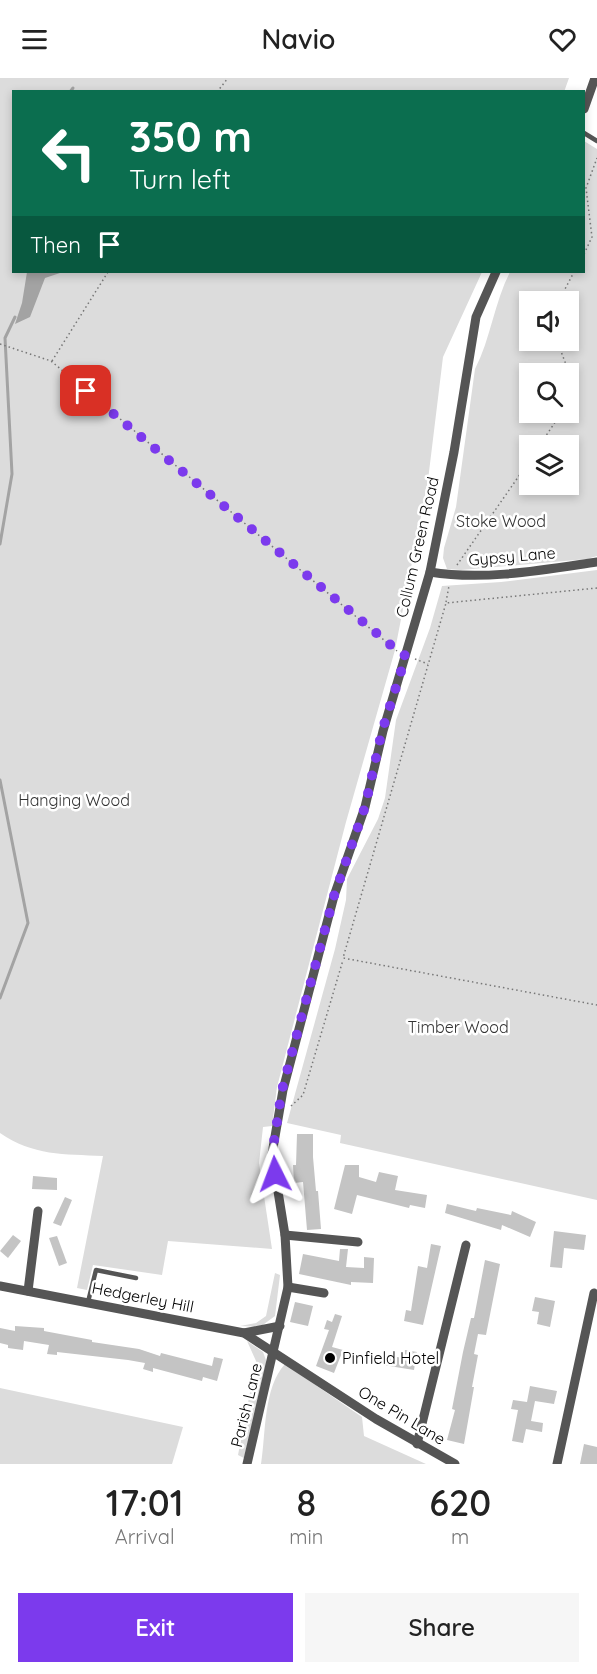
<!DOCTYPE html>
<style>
body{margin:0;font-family:Quicksand,sans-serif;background:#f6f6f6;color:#222;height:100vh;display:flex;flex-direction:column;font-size:22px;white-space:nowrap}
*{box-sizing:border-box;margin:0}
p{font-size:20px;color:#767676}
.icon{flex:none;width:33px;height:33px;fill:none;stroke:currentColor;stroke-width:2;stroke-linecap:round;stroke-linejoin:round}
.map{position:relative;height:1386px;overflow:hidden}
.side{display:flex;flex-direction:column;background:#fff;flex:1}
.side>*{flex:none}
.top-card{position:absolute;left:12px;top:12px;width:573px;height:183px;border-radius:0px;box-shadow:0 3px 9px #0003;background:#0b6e4f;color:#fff;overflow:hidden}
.fabs{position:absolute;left:519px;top:213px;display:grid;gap:12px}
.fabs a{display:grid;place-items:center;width:60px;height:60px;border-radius:0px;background:#fff;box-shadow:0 3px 9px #0003;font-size:30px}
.pin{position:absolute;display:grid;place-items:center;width:51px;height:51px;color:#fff;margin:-26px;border-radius:12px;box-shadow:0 3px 9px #0006}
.me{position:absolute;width:66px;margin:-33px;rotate:357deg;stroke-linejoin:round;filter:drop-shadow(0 0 4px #0008)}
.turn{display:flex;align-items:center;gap:21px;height:126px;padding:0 18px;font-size:27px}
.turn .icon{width:78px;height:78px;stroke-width:2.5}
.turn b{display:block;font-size:42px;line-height:51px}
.then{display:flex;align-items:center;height:57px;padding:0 18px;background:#0003;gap:12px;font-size:22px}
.eta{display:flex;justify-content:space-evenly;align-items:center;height:102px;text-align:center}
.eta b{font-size:36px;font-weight:600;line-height:42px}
.button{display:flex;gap:12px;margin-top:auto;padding:12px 18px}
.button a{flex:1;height:69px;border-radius:0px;background:#7c3aed;color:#fff;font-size:24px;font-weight:600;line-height:69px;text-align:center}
.button a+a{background:#f6f6f6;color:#222}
header{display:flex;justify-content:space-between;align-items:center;height:78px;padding:0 18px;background:#fff;font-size:27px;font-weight:600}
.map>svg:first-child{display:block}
</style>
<header><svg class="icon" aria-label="menu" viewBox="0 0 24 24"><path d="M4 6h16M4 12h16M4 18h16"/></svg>Navio<svg class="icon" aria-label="heart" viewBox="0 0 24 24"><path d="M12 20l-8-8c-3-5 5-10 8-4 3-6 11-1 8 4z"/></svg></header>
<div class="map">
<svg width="597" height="1386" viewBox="0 0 597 1386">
<rect width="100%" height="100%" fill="#fff"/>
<g fill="#dcdcdc" fill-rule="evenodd">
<path d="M0 0H569L564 14H14V194H482L443 279 428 402 395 572 346 744 277 1009 272 1048 263 1049 259 1085 272 1171 168 1163 162 1197 93 1187 87 1212 77 1210 103 1078C64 1076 33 1078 0 1055Z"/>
<path d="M584 63 597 71V478L587 481 461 492 447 491 443 480 444 470 456 429 475 291C491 260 494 225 510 194H584ZM530 224H568V262H530ZM530 296H568V334H530ZM530 368H568V406H530Z"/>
<polygon points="597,492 597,1122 340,1065 341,1057 287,1045 335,871 346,822 347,801 378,741 385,720 396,642 430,550 442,508 501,504"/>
<polygon points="275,1195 280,1197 275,1238 260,1249 240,1248 256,1245 266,1238"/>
<polygon points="247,1263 263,1274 267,1285 244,1380 238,1377 256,1283"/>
<path d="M285 1286 362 1339 364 1358 426 1386H261C266 1356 263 1310 285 1286Z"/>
<polygon points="0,1310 183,1349 172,1386 0,1386"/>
</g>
<polygon fill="#a3a3a3" points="27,194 63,194 45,200 30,239 15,246 22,225"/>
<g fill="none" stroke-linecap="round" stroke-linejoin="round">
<g stroke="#a3a3a3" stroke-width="3">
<polyline points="70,14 73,10"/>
<polyline points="0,466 12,396 5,260 15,239"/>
<polyline points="0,702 28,845 0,920"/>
</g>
</g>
<g fill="#c4c4c4">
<polygon points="297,1056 313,1056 313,1079 316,1113 318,1113 321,1151 307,1152 303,1104 294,1105 293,1087 296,1087"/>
<polygon points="345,1087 359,1087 359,1099 376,1104 379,1094 398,1098 395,1112 427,1117 425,1130 410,1127 409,1130 357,1117 352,1136 334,1131"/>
<polygon points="33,1098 57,1100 57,1112 32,1111"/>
<polygon points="65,1119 72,1122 61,1148 53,1145"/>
<polygon points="447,1126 476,1133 477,1130 511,1137 512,1133 536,1144 530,1159 502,1147 501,1152 445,1135"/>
<polygon points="554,1153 586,1157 584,1172 564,1170 562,1190 550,1189"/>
<polygon points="13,1157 21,1163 8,1180 0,1173"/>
<polygon points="57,1158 67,1185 59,1188 49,1160"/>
<polygon points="431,1166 441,1168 423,1247 404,1243 406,1232 411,1233 418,1188 427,1190"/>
<polygon points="340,1171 348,1171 346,1189 364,1190 364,1179 374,1180 373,1205 351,1204 351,1207 299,1196 303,1176 339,1183"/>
<polygon points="485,1182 500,1186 486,1257 478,1256 474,1276 478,1277 472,1309 474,1309 464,1366 447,1362 455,1332 452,1331 463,1274 471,1240 474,1240"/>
<polygon points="535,1219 555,1223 550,1249 537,1246 539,1234 532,1233"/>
<polygon points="295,1224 313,1228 308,1248 290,1244"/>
<polygon points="335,1236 342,1238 332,1269 343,1272 334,1295 316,1288 329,1252 324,1251 327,1242 332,1244"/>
<polygon points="15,1248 44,1250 44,1253 92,1262 92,1264 139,1271 160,1278 161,1275 212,1288 214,1279 223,1281 217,1303 203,1299 202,1303 153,1290 153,1294 143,1291 145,1285 128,1282 57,1274 57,1277 47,1276 49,1267 24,1263 23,1272 8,1270 8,1267 0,1265 0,1250 15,1253"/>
<polygon points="405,1272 417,1274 414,1292 383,1287 385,1277 403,1280"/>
<polygon points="530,1308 557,1313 554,1326 535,1323 531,1343 543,1345 542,1354 526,1351 523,1365 512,1363 518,1332 511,1331 513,1322 527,1324"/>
<polygon points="584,1366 597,1369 597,1386 580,1386"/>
</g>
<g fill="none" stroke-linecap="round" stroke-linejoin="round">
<g stroke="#777" stroke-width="1.5" stroke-dasharray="1.5 3" stroke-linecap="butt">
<polyline points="217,14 228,0"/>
<polyline points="584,176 592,159 586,110 597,80"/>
<polyline points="564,224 565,211 574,194"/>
<polyline points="559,262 559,268 576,313 568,324"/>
<polyline points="0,266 51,283 397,573"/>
<polyline points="52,283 108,194"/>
<polyline points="539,368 562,334"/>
<polyline points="457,487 530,382"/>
<polyline points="597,510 446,525 343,880 597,927"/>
<polyline points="446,524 449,508"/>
<polyline points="415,581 428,586"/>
<polyline points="291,1028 303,1017 343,882"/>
</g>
<g stroke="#555" stroke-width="4.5">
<polyline points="584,55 597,63"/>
<polyline points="88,1224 96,1192 136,1200"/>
</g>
<g stroke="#555" stroke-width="9">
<polyline points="584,31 595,0"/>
<path d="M430 494C484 503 543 492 597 484"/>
<polyline points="285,1157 358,1164"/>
<polyline points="0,1208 244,1255 376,1341 455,1386"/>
<polyline points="288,1209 324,1215"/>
<polyline points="28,1213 38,1133"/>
<polyline points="244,1255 280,1248"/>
<polyline points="417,1366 466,1167"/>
<polyline points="247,1386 288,1209 285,1157 272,1076 283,1012 334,818 365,729 383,653 430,494 454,374 476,239 496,194"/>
<polyline points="557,1386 594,1215"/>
</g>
</g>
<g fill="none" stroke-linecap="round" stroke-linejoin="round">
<polyline stroke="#7c3aed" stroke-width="10" stroke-dasharray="0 18" points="86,313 399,574 406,578 382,653 365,729 334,818 282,1012 272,1076 275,1096"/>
</g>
<circle fill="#000" stroke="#fff" stroke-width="2" cx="330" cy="1280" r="6"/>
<g text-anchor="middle" stroke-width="5" stroke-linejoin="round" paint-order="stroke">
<g font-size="16" fill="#333" stroke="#fff">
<text x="501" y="449">Stoke Wood</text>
<text x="74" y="728">Hanging Wood</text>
<text x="458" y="955">Timber Wood</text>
</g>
<g font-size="16" fill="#000" stroke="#fff">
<text transform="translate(417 469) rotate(-77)" y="6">Collum Green Road</text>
<text transform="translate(512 478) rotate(-5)" y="6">Gypsy Lane</text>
<text transform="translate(143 1219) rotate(11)" y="6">Hedgerley Hill</text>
<text transform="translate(246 1327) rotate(-76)" y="6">Parish Lane</text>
<text transform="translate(402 1337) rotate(31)" y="6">One Pin Lane</text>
</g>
<g font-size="16" fill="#000" stroke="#fff" text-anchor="start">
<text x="342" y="1286">Pinfield Hotel</text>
</g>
</g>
</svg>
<div class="fabs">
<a><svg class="icon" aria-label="sound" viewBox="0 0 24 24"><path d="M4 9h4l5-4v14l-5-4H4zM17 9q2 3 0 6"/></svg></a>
<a><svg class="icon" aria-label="search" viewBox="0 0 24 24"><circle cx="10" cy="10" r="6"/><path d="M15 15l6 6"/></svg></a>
<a><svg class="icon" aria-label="layers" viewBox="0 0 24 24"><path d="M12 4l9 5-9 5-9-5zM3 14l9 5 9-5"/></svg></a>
</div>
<div class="pin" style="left:86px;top:313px;background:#d93025"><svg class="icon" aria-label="arrive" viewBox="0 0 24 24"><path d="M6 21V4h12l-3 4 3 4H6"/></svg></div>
<svg class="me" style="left:275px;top:1096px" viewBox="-20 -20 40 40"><path d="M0-17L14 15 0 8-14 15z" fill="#7c3aed" stroke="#fff" stroke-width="4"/></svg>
<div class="top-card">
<div class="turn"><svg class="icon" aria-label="left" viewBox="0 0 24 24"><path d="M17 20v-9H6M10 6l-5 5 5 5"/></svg><div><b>350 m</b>Turn left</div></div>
<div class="then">Then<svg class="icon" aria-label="arrive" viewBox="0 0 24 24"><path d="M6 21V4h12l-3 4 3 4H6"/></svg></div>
</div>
</div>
<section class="side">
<div class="eta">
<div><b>17:01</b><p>Arrival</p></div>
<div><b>8</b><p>min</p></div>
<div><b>620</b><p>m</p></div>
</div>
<div class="button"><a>Exit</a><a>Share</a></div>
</section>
